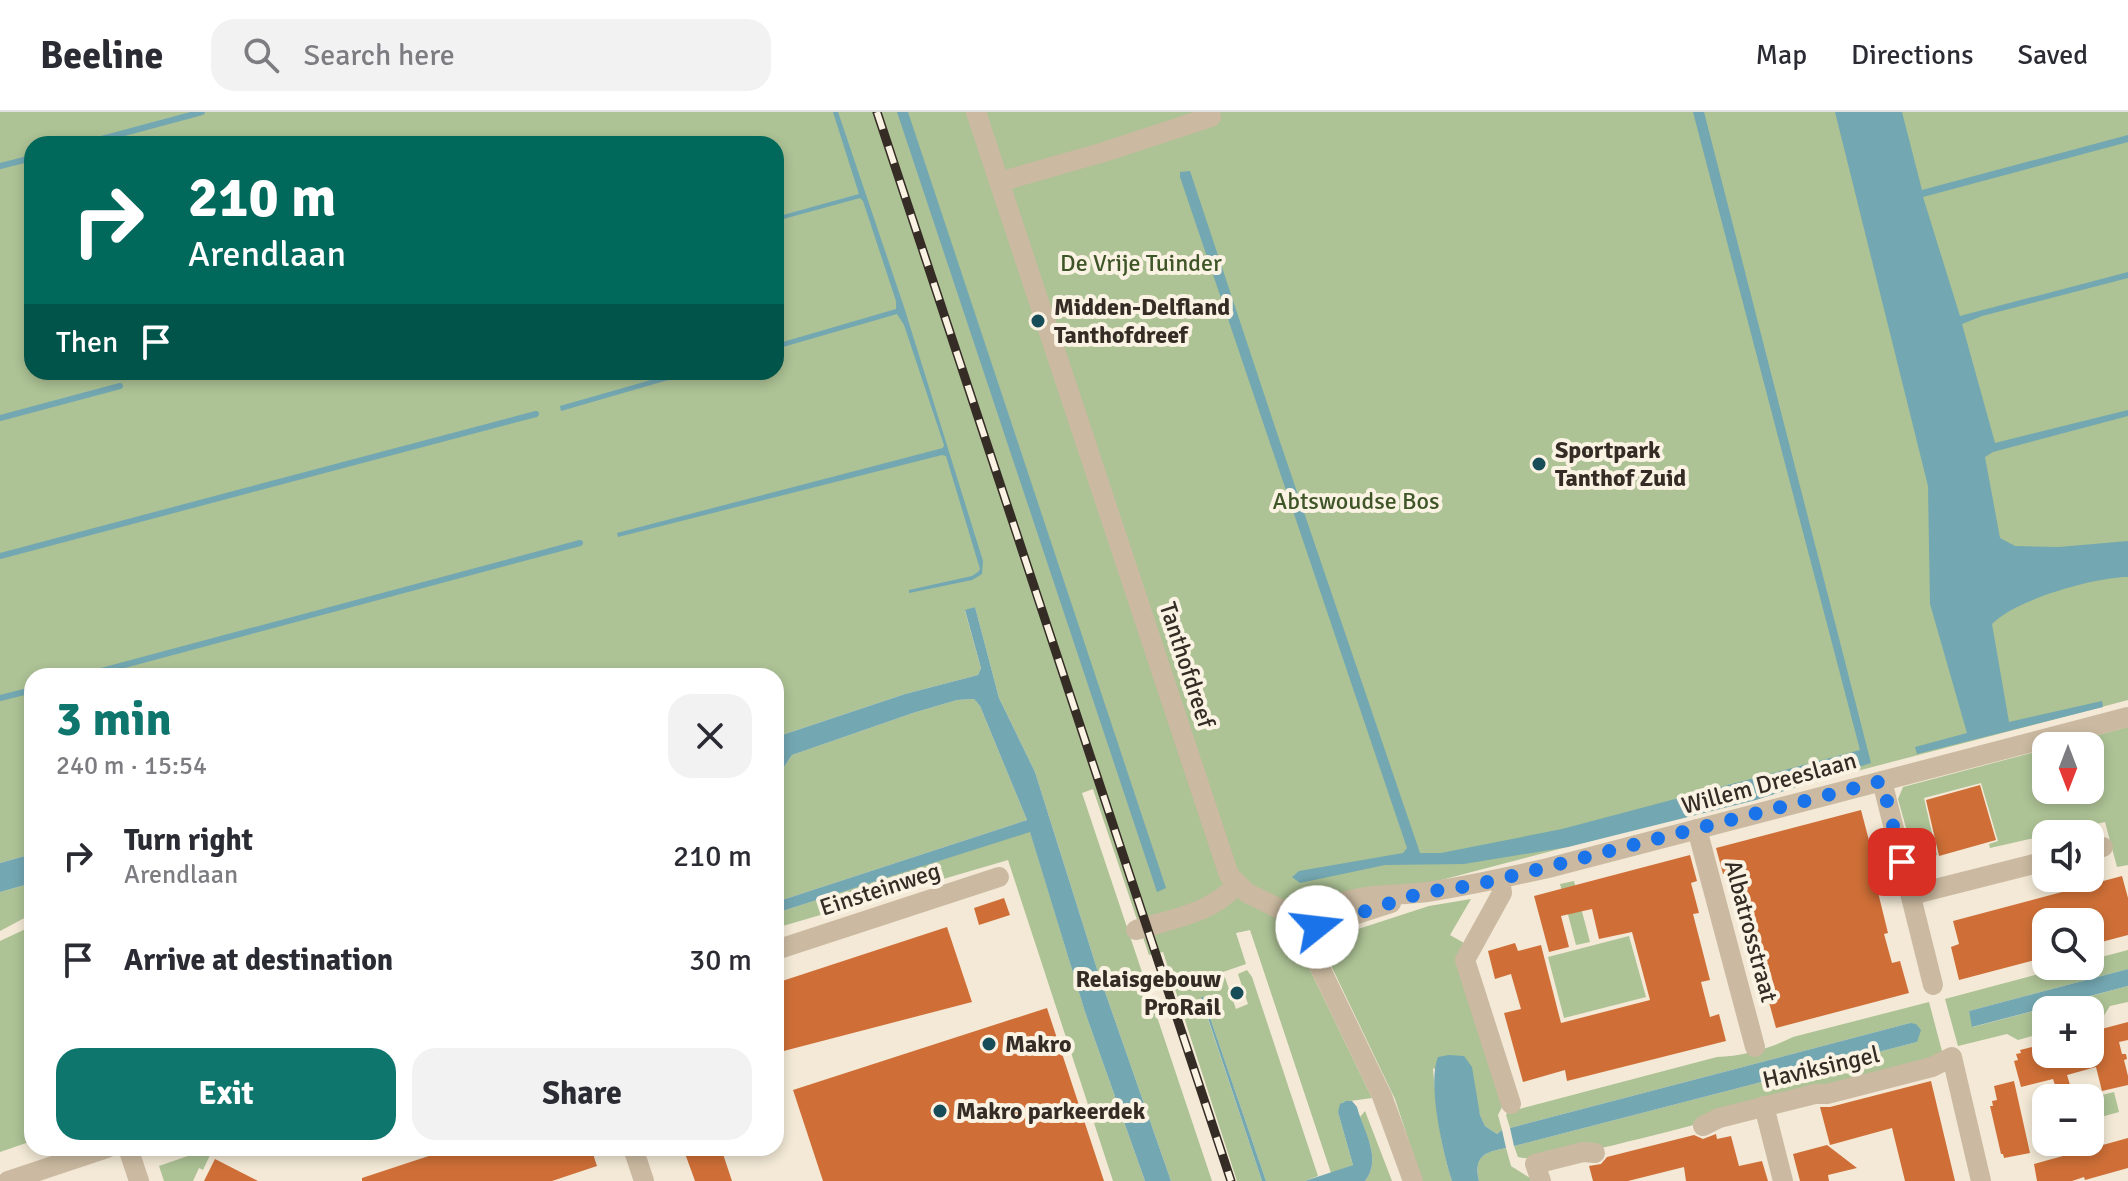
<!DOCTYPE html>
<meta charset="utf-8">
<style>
body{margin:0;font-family:Signika,sans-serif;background:#f2f2f3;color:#2b2b33;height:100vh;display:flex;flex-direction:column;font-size:30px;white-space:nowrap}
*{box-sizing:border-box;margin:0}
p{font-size:26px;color:#7c7c81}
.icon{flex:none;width:44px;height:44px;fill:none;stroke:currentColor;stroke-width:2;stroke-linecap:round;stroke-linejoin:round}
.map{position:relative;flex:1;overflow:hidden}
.side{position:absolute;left:24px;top:556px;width:760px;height:488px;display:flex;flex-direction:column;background:#fff;border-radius:24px;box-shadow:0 4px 12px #0003}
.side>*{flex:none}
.top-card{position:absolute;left:24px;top:24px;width:760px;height:244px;border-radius:24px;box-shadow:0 4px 12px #0003;background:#00695c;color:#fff;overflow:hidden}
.needle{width:52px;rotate:180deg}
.fabs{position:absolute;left:2032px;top:620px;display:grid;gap:16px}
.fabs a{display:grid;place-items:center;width:72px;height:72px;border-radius:16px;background:#fff;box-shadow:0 4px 12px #0003;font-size:40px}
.pin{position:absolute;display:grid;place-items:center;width:68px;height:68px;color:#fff;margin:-34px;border-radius:16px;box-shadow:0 4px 12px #0006}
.me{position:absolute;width:88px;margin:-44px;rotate:74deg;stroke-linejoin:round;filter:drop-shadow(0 0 6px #0008)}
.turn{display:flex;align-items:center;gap:28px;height:168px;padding:0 32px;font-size:36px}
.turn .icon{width:104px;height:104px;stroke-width:2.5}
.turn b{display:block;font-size:56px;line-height:68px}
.then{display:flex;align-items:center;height:76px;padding:0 32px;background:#0003;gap:16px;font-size:30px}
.round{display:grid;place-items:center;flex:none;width:84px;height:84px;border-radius:24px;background:#f2f2f3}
.headline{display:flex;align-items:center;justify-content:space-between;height:136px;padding:0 32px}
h1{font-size:48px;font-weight:700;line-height:60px;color:#0f766e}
.button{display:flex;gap:16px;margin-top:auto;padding:16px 32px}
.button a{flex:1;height:92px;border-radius:24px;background:#0f766e;color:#fff;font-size:32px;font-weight:700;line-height:92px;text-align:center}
.button a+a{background:#f2f2f3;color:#2b2b33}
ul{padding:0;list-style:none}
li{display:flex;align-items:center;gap:24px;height:104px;padding:0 32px}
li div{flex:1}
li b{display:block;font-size:30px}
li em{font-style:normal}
header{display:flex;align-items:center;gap:48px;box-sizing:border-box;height:112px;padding:0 40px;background:#fff;border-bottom:2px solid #e1e1e2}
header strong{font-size:38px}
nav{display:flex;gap:44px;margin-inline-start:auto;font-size:28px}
.search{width:560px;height:72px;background:#f2f2f3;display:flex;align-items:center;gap:20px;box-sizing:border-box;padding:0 28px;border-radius:24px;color:#7c7c81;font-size:30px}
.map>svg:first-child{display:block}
</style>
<header>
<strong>Beeline</strong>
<div class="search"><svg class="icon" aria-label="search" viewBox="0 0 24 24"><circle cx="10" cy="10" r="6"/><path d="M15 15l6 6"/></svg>Search here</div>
<nav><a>Map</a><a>Directions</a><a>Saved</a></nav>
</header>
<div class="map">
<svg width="2128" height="1069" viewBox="0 0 2128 1069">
<rect width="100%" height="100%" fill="#f3e9d6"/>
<g fill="#adc295" fill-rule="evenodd">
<path d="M0 0H2128V588L1281 810 1297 831 1372 986 1343 990 1338 1000 1353 1053 1331 1061 1250 818 1236 821 1246 852 1223 860 1236 897 1248 892 1238 862 1247 858 1252 865 1318 1064 1305 1069H1266L1203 885 1201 886 1262 1069H1237L1163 840 1149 843 1093 677 1082 681 1212 1069H1171L1097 857 1035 660 999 586 975 495 965 499 981 556 978 563 905 582 776 625V564H32V742L0 751ZM32 32H776V260H32Z"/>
<polygon points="974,587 980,594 1027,708 776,790 776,667 792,643 913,601 957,588"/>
<polygon points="2128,615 2128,753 2117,755 2105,710 1990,736 1989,732 1998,729 1981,671 1924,686 1937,743 1915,748 1898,687 1903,675 2046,637 2046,678 2090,678 2090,634 2056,634"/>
<polygon points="1030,719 1085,900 1145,1069 1113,1069 1008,748 776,816 776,801"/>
<polygon points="1574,769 1590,830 1576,833 1560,772"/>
<polygon points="32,771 32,802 0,819 0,780"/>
<path d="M1471 787 1450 823 1464 831 1505 989 1498 1003 1502 1018 1497 1022 1485 1014 1480 1003 1475 980 1433 956C1436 994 1440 1032 1452 1069H1422L1395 987 1327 845C1326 830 1332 822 1346 816L1349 820 1429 794Z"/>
<polygon points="32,814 32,1029 0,1040 0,829"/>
<polygon points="1629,824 1646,885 1564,906 1548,845"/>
<polygon points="2128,838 2128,857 1969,899 1973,915 2128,874 2128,890 2110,894 2103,905 2090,908 2090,898 2046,898 2046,920 2018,928 2007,922 1958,934 1945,887 2069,854 2090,854 2090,848"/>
<path d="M1929 890 1943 943C1843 971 1744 1001 1643 1026 1612 1033 1548 1052 1518 1045L1514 1034 1917 930 1910 911 1510 1016 1506 1003 1508 1000 1717 945C1743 944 1769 937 1793 925Z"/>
<polygon points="2114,980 2119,1000 2090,1008 2090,986"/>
<path d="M1365 999 1392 1069H1365C1381 1049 1367 1026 1360 1005Z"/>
<path d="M1506 1036 1511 1054 1535 1069H1479C1473 1044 1485 1040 1506 1036Z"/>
<polygon points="202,1039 210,1043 203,1058 199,1056 193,1069 164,1069 159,1054"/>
</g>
<g fill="#73a7b1">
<polygon points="833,0 838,0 904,195 983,449 982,462 972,468 909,481 909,478 972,464 978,460 980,457 946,344 942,343 618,425 617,421 943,336 944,333 904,213 897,202 776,237 776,232 896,197 896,189 863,89 860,86 776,109 776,105 859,82"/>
<polygon points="897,0 908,0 1166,776 1157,780"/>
<polygon points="1693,0 1704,0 1871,651 1756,688 1568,735 1464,752 1385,753 1300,771 1292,765 1299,759 1403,741 1407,736 1180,65 1180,60 1190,59 1279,327 1420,741 1441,741 1562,717 1860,638"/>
<path d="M1835 0H1902L1922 78 2128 23V30L1923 85 1960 204 2128 160V166L1982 204 1962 212 1995 331 2128 298V304L1993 340 1985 345 2000 426 2015 434 2059 435 2128 429V465C2095 465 2014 488 1992 512L2009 610 2102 589 2103 595 1917 642 1915 635 1967 621 1930 492 1928 374Z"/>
<polygon points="679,260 696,260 561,299 560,294"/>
<polygon points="975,495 999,586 1035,660 1097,857 1171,1069 1145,1069 1085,900 1030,720 776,801 776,790 1027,708 980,594 974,587 957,588 913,601 792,643 776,667 776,625 905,582 978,563 981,556 965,498"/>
<polygon points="32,742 32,771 0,780 0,751"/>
<polygon points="2128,857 2128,874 1972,915 1969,899"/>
<polygon points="1201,885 1203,885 1266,1069 1262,1069"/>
<polygon points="1910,911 1916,912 1921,918 1917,930 1514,1034 1510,1016"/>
<path d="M1449 943 1464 944 1472 955 1480 1003 1485 1014 1497 1022 1502 1018 1506 1036C1485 1040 1473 1044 1479 1069H1452C1443 1041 1427 971 1438 945Z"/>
<path d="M1346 989H1352L1357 995C1363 1018 1383 1047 1365 1069H1305L1353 1053 1338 1000 1340 992Z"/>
</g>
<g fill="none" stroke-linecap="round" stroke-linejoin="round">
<g stroke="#73a7b1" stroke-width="6">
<polyline points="83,32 202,0"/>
<polyline points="0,54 32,46"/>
<polyline points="156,265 176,260"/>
<polyline points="0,306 120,274"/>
<polyline points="0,444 536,302"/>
<polyline points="83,564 580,431"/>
<polyline points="0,586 32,578"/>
</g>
</g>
<g fill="#cf6f37">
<polygon points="1980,673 1996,728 1939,744 1926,688"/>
<polygon points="1861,698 1876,755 1872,756 1888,821 1884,822 1892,851 1900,849 1909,881 1776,916 1767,883 1776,881 1768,852 1760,855 1743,790 1737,792 1729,761 1723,762 1716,736"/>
<polygon points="1690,743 1697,769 1691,771 1699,801 1693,802 1710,868 1701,870 1710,905 1719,902 1726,929 1567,969 1565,958 1523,970 1504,901 1521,897 1511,862 1495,867 1488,839 1515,831 1518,839 1541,833 1561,911 1650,888 1632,820 1599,827 1592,797 1561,804 1569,835 1549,840 1534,784"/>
<polygon points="2122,764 2128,786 2128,823 2090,833 2090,810 2046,810 2046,845 1959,868 1951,835 1959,832 1953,809"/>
<polygon points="1004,786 1010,803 979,813 974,796"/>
<polygon points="947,815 972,890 776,941 776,871"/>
<polygon points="1047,896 1104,1069 823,1069 793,978"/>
<polygon points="2128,910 2128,928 2119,930 2122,942 2126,942 2127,947 2124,948 2128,964 2128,973 2102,979 2096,955 2067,963 2074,986 2059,986 2053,967 2021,975 2014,949 2018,948 2016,942 2021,941 2020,938 2040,933 2041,936 2046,934 2046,942 2090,942 2090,920"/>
<polygon points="1931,969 1955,1069 1905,1069 1892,1016 1830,1033 1820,995 1830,995"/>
<polygon points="2014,969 2030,1041 2004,1046 2003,1042 2001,1042 1990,994 1993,994 1992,989 1997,988 1994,974"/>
<polygon points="1716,1022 1717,1027 1731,1024 1739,1054 1762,1049 1768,1069 1686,1069 1684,1055 1628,1069 1593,1069 1589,1054 1601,1052 1607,1045 1694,1023 1703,1027"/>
<polygon points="2128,1026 2128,1056 2085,1068 2084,1065 2072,1069 2037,1069 2034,1052"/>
<polygon points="1827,1033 1857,1056 1828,1063 1829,1069 1800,1069 1793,1042"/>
<polygon points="453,1036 591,1036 597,1054 552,1069 362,1069 362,1066"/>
<polygon points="683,1036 721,1036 732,1069 695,1069"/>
<polygon points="215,1047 258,1069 204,1069"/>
</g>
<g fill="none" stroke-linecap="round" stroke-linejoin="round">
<g stroke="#cbbaa1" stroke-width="20">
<polyline points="976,0 1229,763 1247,781 1317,815"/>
<polyline points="999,70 1104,40 1211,5"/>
<polyline points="1882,669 1933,873"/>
<polyline points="1697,717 1755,935"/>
<polyline points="2090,738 2103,735"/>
<polyline points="1500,767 1502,781 1465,848 1511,992"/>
<polyline points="1911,783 2046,749"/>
<polyline points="1317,815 1391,791"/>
<path d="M1136 818C1170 807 1215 801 1237 771"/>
<polyline points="776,838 999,765"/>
<polyline points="1764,994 1783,1069"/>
<polyline points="1703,1014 1719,1006 1815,982 1827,982 1932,955 1952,945 1981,1069"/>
<polyline points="128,1036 139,1069"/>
<polyline points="633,1036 644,1069"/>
<polyline points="8,1069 107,1036"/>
<path d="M1413 1069 1382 984 1312 839 1319 801C1354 780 1387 785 1427 780 1468 774 1508 765 1548 756L2128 605"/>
<polyline points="1541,1069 1535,1052 1583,1040 1595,1041"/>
</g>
<g stroke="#352c25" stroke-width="9">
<polyline id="rail" points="877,0 1231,1069"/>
</g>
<use href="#rail" stroke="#faf2e2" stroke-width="6" stroke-dasharray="18" stroke-linecap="butt"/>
</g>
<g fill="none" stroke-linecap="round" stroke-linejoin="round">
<polyline stroke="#1a73e8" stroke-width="14" stroke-dasharray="0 25.2" points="1317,815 1421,781 1475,773 1524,761 1882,669 1902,750"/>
</g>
<g fill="#174c59" stroke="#faf2e2" stroke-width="3">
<circle cx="1038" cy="209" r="8"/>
<circle cx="1539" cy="352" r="8"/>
<circle cx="1237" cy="881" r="8"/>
<circle cx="989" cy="932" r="8"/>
<circle cx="940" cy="999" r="8"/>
</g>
<g text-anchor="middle" stroke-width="8" stroke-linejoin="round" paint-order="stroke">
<g font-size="24" fill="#3e5527" stroke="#faf2e2">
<text x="1141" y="159">De Vrije Tuinder</text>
<text x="1356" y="397">Abtswoudse Bos</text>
</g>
<g font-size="24" font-weight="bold" fill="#352c25" stroke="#faf2e2" text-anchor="start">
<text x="1054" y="203">Midden-Delfland<tspan x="1054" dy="28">Tanthofdreef</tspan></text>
<text x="1555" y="346">Sportpark<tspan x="1555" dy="28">Tanthof Zuid</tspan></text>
<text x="1221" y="875" text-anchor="end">Relaisgebouw<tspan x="1221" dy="28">ProRail</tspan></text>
<text x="1005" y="940">Makro</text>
<text x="956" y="1007">Makro parkeerdek</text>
</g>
<g font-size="24" fill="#352c25" stroke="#faf2e2">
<text transform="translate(1187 553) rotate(72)" y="8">Tanthofdreef</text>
<text transform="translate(1769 671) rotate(-15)" y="8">Willem Dreeslaan</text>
<text transform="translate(880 777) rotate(-18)" y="8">Einsteinweg</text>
<text transform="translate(1751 819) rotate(75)" y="8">Albatrosstraat</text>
<text transform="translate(1821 955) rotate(-13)" y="8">Haviksingel</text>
</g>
</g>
</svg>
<div class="fabs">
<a><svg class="needle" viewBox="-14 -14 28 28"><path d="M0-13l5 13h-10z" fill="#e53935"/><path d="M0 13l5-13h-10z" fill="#7c7c81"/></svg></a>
<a><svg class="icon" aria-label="sound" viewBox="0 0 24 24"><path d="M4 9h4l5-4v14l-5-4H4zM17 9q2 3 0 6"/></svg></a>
<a><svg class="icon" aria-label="search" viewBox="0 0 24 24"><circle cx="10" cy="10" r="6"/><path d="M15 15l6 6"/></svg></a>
<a>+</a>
<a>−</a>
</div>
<div class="pin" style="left:1902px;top:750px;background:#d93025"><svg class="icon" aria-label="arrive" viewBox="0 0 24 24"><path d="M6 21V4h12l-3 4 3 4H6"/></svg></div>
<svg class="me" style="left:1317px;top:815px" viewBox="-20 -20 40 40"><circle r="19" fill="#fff"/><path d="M0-13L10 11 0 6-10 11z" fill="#1a73e8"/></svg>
<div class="top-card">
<div class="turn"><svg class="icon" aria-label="right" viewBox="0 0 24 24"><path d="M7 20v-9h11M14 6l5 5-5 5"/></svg><div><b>210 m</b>Arendlaan</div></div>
<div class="then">Then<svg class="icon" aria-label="arrive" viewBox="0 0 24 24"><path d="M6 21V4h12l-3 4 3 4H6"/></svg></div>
</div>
<section class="side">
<div class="headline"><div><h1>3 min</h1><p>240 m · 15:54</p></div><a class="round"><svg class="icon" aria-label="close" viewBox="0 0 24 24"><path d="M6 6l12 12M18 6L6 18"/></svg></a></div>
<ul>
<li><svg class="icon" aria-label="right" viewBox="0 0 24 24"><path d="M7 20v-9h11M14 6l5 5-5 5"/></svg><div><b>Turn right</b><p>Arendlaan</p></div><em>210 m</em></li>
<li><svg class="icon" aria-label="arrive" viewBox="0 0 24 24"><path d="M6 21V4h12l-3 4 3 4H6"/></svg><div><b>Arrive at destination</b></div><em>30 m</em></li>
</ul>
<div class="button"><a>Exit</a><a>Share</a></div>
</section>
</div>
